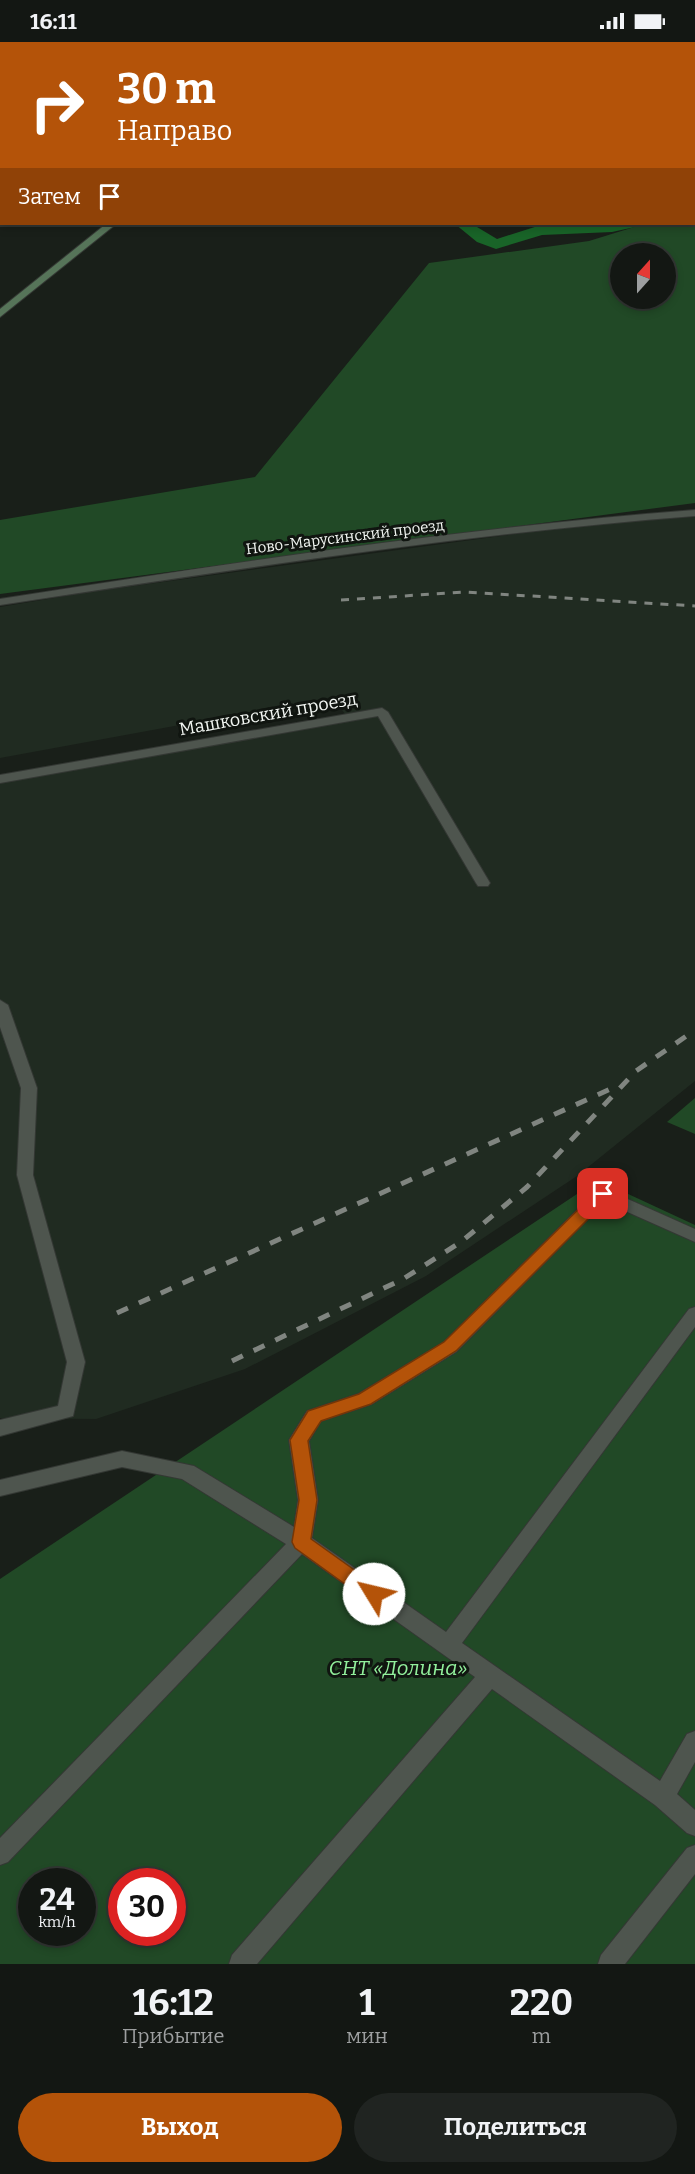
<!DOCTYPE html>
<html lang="ru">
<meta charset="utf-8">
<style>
body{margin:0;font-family:Bitter,serif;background:#202421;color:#f1f3f6;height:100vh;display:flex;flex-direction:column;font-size:22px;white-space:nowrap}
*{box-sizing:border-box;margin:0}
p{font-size:20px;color:#9d9fa0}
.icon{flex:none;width:33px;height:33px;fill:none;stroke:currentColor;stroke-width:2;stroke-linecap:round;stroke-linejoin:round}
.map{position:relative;height:1922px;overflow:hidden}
.side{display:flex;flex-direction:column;background:#131713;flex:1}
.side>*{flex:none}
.hud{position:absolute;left:0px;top:0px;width:696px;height:183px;box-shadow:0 3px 9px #0003,0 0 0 2px #323633;background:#b45309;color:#fff;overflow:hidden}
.needle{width:39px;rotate:21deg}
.tools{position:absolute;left:610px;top:201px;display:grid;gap:12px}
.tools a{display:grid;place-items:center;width:66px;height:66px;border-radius:50%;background:#131713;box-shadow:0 3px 9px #0003,0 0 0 2px #323633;font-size:30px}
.speed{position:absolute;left:18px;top:1826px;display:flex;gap:12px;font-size:30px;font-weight:700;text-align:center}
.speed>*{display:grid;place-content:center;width:78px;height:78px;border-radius:50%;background:#131713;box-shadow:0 3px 9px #0003,0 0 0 2px #323633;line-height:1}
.speed small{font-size:15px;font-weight:400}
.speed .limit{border:9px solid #d22;background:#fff;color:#111}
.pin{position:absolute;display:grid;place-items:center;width:51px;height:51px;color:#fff;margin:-26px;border-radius:12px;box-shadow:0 3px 9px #0006}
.me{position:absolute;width:66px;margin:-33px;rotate:306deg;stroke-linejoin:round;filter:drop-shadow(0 0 4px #0008)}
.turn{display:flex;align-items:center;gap:21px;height:126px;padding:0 18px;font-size:27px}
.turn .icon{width:78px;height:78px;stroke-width:2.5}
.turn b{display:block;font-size:42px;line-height:51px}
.then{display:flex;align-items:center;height:57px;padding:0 18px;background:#0003;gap:12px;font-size:22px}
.eta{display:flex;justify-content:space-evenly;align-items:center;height:102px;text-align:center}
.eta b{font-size:36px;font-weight:700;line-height:42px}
.primary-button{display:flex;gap:12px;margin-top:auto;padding:12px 18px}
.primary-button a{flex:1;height:69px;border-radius:36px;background:#b45309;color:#fff;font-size:24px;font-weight:700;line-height:69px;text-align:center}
.primary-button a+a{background:#202421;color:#f1f3f6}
.status{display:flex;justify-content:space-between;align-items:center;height:42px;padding:0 30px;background:#131713;direction:ltr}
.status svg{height:16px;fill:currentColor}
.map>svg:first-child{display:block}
</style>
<div class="status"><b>16:11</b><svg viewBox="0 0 49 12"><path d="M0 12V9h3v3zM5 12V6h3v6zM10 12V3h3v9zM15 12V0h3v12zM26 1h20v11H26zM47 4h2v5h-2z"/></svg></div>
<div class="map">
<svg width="695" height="1922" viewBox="0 0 695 1922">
<rect width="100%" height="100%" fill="#191f19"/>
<polygon fill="#202b21" points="695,475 695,1039 577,1134 426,1234 245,1327 96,1377 0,1376 0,740 347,675 333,655 0,716 0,565 90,550 581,483"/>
<g fill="#214926" fill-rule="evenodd">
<path d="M695 166V461L0 552V478L255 435 429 221 589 199 644 182H694ZM621 212H666V256H621Z"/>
<polygon points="695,1056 695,1092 667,1080"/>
<path d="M598 1138 695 1183V1922H0V1537ZM32 1839H82V1890H32ZM122 1839H172V1890H122Z"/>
</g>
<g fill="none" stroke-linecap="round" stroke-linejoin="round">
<g fill="#196428" fill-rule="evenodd">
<rect x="0" y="129" width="2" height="8"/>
<rect x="694" y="145" width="1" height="8"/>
<polygon points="455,182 472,182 497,197 541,183 638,182 635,185 612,190 542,193 496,207 477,200"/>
</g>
<g stroke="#343834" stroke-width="2">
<g id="street">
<polygon points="29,0 52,2 31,2"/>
<polygon points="184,0 191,0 182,2"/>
<polygon points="695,9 695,14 694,14 694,9"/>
<path d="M695 468V474C462 492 231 528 0 563V557C231 521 462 486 695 468Z"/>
<polygon points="382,666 388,670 490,841 488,844 478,844 476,841 378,674 0,741 0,733"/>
<polygon points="0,958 8,963 37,1046 33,1133 85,1320 73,1374 0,1394 0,1378 58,1364 67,1320 17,1133 21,1046 0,985"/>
<polygon points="603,1146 695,1187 695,1200 605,1160 456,1310 372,1362 321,1379 309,1399 318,1458 312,1496 446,1590 689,1267 695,1265 695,1285 462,1601 660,1739 687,1692 695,1689 695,1720 677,1752 695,1768 695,1794 687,1791 655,1763 492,1647 257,1922 229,1922 232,1913 475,1635 302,1512 8,1820 0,1823 0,1796 286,1502 182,1437 122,1425 0,1454 0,1438 122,1409 194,1424 294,1485 298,1458 289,1398 307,1369 358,1352 444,1300 597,1148"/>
<polygon points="695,1803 695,1832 625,1922 598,1922 601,1913 687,1806"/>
</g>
</g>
<g stroke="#343834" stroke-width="2">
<g id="secondary">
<polygon points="347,0 356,0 355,2"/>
<polygon points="106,182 116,182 0,275 0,267"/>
</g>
</g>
<use href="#street" fill="#4e554e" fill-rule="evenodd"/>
<use href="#secondary" fill="#567459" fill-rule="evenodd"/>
<polyline stroke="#808580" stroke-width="3" stroke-dasharray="8 8" stroke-linecap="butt" points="341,558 465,550 695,564"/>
<g stroke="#808580" stroke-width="5" stroke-dasharray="12 12" stroke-linecap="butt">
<polyline points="117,1271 617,1044"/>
<polyline points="232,1319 403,1237 461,1200 527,1145 636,1029 695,988"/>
</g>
</g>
<polygon fill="#a29ba2" points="118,0 182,0 181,2 118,2"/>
<polygon fill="#847e84" points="163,0 182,0 181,2 155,2"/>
<polygon fill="#bcb4bc" stroke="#847e84" stroke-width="1.5" points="136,0 163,0 155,2"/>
<polygon fill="#b45309" stroke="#753606" stroke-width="1.5" points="603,1146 611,1152 609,1156 456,1309 371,1362 321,1379 308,1399 317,1458 311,1497 381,1547 383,1552 381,1558 374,1561 367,1558 295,1506 292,1500 299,1458 290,1398 308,1369 359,1352 444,1300 598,1148"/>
<g text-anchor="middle" stroke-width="6" stroke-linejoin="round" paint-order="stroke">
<g font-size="15" fill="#f2f6f2" stroke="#101510">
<text transform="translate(345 495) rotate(-7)" y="5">Ново-Марусинский проезд</text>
</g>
<g font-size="18" fill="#f2f6f2" stroke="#101510">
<text transform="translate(268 672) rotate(-10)" y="6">Машковский проезд</text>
</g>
<g font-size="21" font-style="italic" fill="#92f09c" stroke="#101510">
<text x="398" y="1633">СНТ «Долина»</text>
</g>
</g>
</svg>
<div class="tools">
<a><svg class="needle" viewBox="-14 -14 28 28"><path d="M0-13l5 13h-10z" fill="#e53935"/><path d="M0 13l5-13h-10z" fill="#9d9fa0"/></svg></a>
</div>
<div class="speed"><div>24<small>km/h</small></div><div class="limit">30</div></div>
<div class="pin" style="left:603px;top:1152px;background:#d93025"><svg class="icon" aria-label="arrive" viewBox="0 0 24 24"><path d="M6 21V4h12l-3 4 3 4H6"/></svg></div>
<svg class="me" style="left:374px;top:1552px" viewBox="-20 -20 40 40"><circle r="19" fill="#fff"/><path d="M0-13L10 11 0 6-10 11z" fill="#b45309"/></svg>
<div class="hud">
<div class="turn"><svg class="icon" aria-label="right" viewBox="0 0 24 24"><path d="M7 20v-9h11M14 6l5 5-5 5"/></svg><div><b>30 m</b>Направо</div></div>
<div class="then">Затем<svg class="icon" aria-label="arrive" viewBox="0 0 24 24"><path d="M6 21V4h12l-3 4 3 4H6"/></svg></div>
</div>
</div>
<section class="side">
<div class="eta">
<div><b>16:12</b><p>Прибытие</p></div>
<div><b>1</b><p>мин</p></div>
<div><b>220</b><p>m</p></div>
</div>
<div class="primary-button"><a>Выход</a><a>Поделиться</a></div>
</section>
